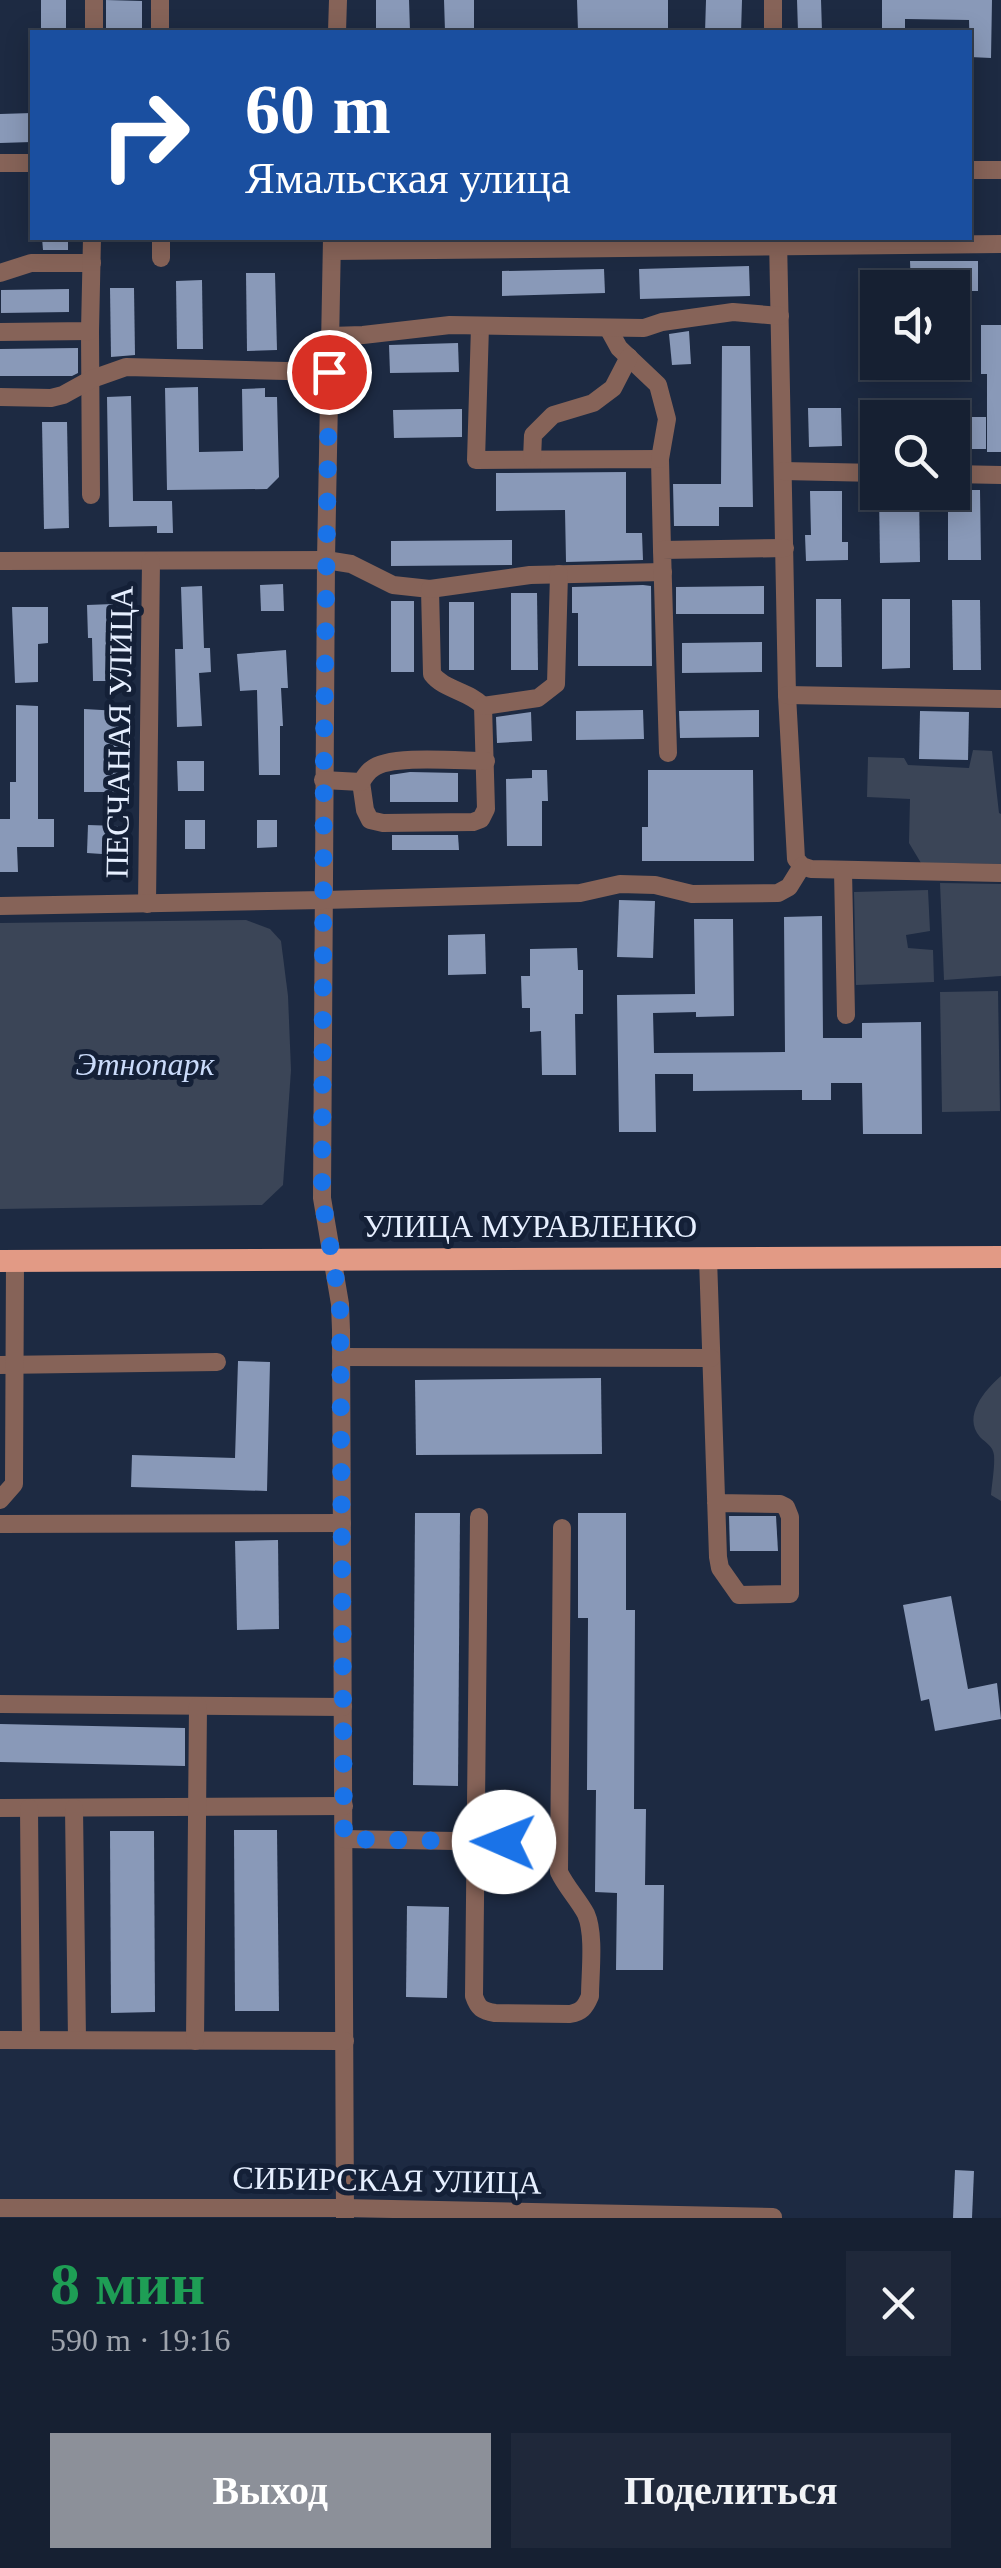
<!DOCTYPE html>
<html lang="ru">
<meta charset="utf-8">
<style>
body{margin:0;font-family:Georgia,serif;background:#1f283a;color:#f1f3f6;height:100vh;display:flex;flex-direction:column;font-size:38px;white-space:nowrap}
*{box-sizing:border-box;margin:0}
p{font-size:32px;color:#9ea3ac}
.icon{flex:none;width:55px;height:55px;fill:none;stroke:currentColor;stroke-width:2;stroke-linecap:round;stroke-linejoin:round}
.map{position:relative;height:2218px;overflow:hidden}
.sheet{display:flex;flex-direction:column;background:#162032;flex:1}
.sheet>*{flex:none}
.hud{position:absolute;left:30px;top:30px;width:942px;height:210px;border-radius:0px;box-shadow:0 5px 25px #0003,0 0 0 2px #353e4d;background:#1a4fa0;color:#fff;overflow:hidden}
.tools{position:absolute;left:860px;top:270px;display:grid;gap:20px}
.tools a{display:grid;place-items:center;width:110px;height:110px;border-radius:0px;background:#162032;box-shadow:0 5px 25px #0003,0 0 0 2px #353e4d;font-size:50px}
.pin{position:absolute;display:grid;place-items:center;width:85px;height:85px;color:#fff;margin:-42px;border:5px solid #fff;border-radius:50%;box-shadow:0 2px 10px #0007}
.me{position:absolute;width:110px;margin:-55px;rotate:271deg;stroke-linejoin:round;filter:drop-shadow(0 0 8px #0008)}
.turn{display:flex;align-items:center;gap:35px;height:210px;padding:0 50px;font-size:45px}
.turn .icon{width:130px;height:130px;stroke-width:2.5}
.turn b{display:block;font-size:70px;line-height:85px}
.round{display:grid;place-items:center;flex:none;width:105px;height:105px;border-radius:0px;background:#1f283a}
.headline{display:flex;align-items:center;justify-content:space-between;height:170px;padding:0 50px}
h1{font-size:60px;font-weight:800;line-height:75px;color:#1e9e55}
.primary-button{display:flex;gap:20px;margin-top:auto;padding:20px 50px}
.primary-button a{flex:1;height:115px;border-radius:0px;background:#8c9099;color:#fff;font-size:40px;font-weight:800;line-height:115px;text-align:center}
.primary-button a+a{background:#1f283a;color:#f1f3f6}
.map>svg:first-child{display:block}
</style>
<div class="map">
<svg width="1001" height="2218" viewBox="0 0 1001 2218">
<rect width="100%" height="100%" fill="#1d2a42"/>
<g fill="#3b4557">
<polygon points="973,750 992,751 999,813 1001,814 1001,864 921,863 909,843 910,799 867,797 868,757 904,758 908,765 969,768"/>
<polygon points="940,883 1001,884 1001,976 944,980"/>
<polygon points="928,890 930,931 906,935 908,948 933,950 934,982 856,985 854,892"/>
<polygon points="246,920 270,929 281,941 288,996 291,1070 283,1185 262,1205 0,1209 0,923"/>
<polygon points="998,991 1000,1111 942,1112 940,992"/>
<path d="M1001 1376V1501L991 1495C992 1483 995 1466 994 1455 993 1446 986 1443 980 1437 962 1416 985 1390 1001 1376Z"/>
</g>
<g fill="#8999b8">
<rect x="41" y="0" width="25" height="32"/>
<polygon points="106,0 142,1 142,32 106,32"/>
<polygon points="376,0 409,0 410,32 376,32"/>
<polygon points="444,0 474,0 474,32 445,32"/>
<polygon points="577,0 668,0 668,32 578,32"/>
<polygon points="706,0 742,0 741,32 705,32"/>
<polygon points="797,0 821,0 822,32 798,32"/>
<polygon points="882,0 992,0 991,58 970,57 969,20 905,19 905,32 882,32"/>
<polygon points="32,113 32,142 0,143 0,114"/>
<polygon points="42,238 68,238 68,250 43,250"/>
<polygon points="910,261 978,261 978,291 952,291 952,288 911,288"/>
<polygon points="749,266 750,296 640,299 639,269"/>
<polygon points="604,269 605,293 502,296 502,271"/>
<polygon points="246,273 275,273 277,350 247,351"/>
<polygon points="202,280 203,349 177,349 176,281"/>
<polygon points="110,288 134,288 135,355 111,357"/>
<polygon points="69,289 69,312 1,313 1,290"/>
<polygon points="981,325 1001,325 1001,452 987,452 987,374 981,374"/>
<polygon points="689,331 691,364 672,365 669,334"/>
<polygon points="458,343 459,372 390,373 389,345"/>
<polygon points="722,346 750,346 753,507 719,507 719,526 674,526 673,484 721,484"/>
<polygon points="78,348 78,373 72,376 0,376 0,349"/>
<polygon points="198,387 199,452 243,451 242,389 265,388 265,397 277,397 279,477 267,489 167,490 165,388"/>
<polygon points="131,396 133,501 172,501 173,533 157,533 157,526 109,527 107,397"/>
<polygon points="808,408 841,408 842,446 809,447"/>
<polygon points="462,409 462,437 394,438 393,410"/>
<polygon points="965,417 986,417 986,449 966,449"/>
<polygon points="42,422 67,422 69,528 44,529"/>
<polygon points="626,472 626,533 642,533 643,560 566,562 565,510 496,511 496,473"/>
<polygon points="952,490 980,490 981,560 948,560 948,492 952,492"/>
<polygon points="810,491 842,491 842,542 848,542 848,560 806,561 805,535 811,535"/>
<polygon points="879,492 919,492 920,562 880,563"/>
<polygon points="512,540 512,565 391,566 391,541"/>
<polygon points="283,584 284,611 261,611 260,585"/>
<polygon points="643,585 651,586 652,666 578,666 578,613 572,613 572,587"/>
<polygon points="202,586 204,648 210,648 211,672 199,673 202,726 177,727 175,649 183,649 181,587"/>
<polygon points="764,586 764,614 676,614 676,587"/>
<polygon points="511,593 537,593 538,670 511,670"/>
<polygon points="816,599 841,599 842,667 816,667"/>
<polygon points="882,599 910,599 910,668 882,669"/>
<polygon points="952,600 980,600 981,670 953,670"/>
<rect x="391" y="601" width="23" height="71"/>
<rect x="449" y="602" width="25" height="68"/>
<polygon points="113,604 118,681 93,681 92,638 88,638 87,605"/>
<polygon points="12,607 48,607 48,643 38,644 38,682 15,683"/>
<polygon points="762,642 762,672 682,673 682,643"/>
<polygon points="286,650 288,688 281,688 283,726 280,726 280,775 259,775 257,690 240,691 237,654"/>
<polygon points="16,705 38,706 38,819 54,819 54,847 17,847 18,872 0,872 0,819 10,819 10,782 16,782"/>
<polygon points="84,709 119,711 117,792 84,792"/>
<polygon points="643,710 644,739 576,740 576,711"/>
<polygon points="759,710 759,737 680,738 679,711"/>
<polygon points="920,711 969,712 968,760 919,759"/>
<polygon points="531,712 532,741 497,743 496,717"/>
<polygon points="177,761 204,761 204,791 178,791"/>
<polygon points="532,770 547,770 548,801 542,801 542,846 507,846 506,779 532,778"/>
<polygon points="648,770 753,770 754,861 642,861 642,827 648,827"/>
<polygon points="410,772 458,773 458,802 390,802 390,775"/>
<rect x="185" y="820" width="20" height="29"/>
<polygon points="257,820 277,820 277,847 257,848"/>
<polygon points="88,825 118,826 117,855 87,853"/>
<polygon points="392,835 458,835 459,850 392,850"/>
<polygon points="619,900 655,901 653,958 617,957"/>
<polygon points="822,916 823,1038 862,1038 862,1023 921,1022 922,1134 863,1134 862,1083 831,1083 831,1100 802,1100 802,1090 693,1091 693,1074 655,1074 656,1132 619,1132 617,995 695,994 694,919 733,919 734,1016 696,1017 696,1012 653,1013 654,1053 785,1052 784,917"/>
<polygon points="485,934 486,974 448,975 448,935"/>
<polygon points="577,948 578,970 583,970 583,1014 575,1014 576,1075 542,1075 541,1031 530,1032 530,1008 522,1008 521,976 530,976 530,949"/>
<polygon points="238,1361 270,1362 267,1491 131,1487 132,1455 235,1458"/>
<polygon points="601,1378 602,1454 416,1455 415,1380"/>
<polygon points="415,1513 460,1513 458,1786 413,1785"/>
<polygon points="578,1513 626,1513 626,1610 635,1610 634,1809 646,1809 645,1885 664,1885 663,1970 616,1970 617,1893 595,1892 596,1790 587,1790 588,1618 578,1618"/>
<polygon points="729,1516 776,1516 778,1551 730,1551"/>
<polygon points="278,1540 279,1629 237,1630 235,1541"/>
<polygon points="951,1596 968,1689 997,1683 1001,1719 935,1731 929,1699 921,1701 903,1605"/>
<polygon points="0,1724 185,1728 185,1766 0,1762"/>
<polygon points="234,1830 277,1830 279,2011 235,2011"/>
<polygon points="110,1831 154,1831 155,2012 111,2013"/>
<polygon points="407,1906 449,1907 447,1998 406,1997"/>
<polygon points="955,2170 974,2171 972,2218 953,2218"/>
</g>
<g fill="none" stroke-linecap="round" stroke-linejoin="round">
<g stroke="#866358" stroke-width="18">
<polyline points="773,0 773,32"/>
<polyline points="94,32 94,0"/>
<polyline points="160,32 160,0"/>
<polyline points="337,32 338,0"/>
<polyline points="0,163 32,163"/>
<polyline points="970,170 1001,170"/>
<polyline points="161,238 161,258"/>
<polyline points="332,238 326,560 322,1198 340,1304 341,1330 345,2218"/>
<polyline points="778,238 787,695 796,859 802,866 811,869 1001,873"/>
<polyline points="332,251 1001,244"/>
<polyline points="0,273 31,263 92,263"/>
<polyline points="480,326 476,460 660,459 662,550"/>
<polyline points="608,328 619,348 658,385 667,419 660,459"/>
<polyline points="90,331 91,495"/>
<polyline points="0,332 90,331 92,238"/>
<polyline points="330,336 363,335 450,325 644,328 662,322 733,312 780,316"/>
<polyline points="0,397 51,398 63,395 92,379 126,367 329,372"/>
<polyline points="532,459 533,435 553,415 593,403 613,388 629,357"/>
<polyline points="783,471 878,473"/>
<polyline points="952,474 1001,475"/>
<path d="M0 561 326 560 351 564 393 585 430 589 432 674C444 690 469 691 483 706L486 809 481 819 473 822 383 823 370 820 365 810 361 782"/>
<polyline points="430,589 530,575 663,572"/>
<polyline points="787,695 1001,699"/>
<polyline points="483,706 538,698 556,684 559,574"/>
<polyline points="668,753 662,550 785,548"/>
<path d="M323 780 361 782C365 777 367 772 372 769 389 754 461 761 486 761"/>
<polyline points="843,871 846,1015"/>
<polyline points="147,904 151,561"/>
<polyline points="0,906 324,900 580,893 620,884 655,885 692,894 778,893 789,887 802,866"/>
<polyline points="708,1258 718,1557 720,1568 739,1595 790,1594 790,1517 786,1507 780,1504 716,1503"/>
<polyline points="341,1357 711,1358"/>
<polyline points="0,1365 217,1362"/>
<polyline points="0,1500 14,1484 15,1261"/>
<path d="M479 1517 474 1996C478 2008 482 2011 495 2013L570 2014C581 2012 585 2008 590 1996 590 1974 595 1934 586 1914 578 1899 566 1887 559 1872L562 1528"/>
<polyline points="0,1524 342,1523"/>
<polyline points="0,1704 343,1707"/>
<polyline points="0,1808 344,1806"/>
<polyline points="29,1808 31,2040"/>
<polyline points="74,1808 77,2040"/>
<polyline points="344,1839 559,1843"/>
<polyline points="0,2040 345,2041"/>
<polyline points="195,2041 198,1706"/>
<polyline points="0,2208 345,2208 773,2217"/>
</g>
<polyline stroke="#e29a85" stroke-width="22" points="0,1261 1001,1257"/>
</g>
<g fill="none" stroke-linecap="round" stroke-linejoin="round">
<polyline stroke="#1a73e8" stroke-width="18" stroke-dasharray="0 32.4" points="329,372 324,744 322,1198 340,1304 344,1839 504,1842"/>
</g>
<g text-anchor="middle" stroke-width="10" stroke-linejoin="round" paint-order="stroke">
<g font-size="32" fill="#e6efff" stroke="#142037">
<text transform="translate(119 732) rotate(-89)" y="11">ПЕСЧАНАЯ УЛИЦА</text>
<text x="530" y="1237">УЛИЦА МУРАВЛЕНКО</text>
<text transform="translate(387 2180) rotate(1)" y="11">СИБИРСКАЯ УЛИЦА</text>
</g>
<g font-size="32" font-style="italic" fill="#cadbfa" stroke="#142037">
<text x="145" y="1075">Этнопарк</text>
</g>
</g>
</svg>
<div class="tools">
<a><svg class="icon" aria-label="sound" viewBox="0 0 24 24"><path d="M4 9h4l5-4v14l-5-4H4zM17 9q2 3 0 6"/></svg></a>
<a><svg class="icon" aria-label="search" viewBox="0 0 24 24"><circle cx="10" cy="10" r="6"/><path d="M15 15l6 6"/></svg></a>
</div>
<div class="pin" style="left:329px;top:372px;background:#d93025"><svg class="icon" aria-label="arrive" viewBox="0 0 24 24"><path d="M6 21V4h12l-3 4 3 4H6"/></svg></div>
<svg class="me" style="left:504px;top:1842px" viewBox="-20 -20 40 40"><circle r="19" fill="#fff"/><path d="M0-13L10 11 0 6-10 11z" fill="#1a73e8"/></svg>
<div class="hud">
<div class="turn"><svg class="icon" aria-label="right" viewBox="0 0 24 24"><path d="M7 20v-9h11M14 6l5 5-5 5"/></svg><div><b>60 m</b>Ямальская улица</div></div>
</div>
</div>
<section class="sheet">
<div class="headline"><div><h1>8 мин</h1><p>590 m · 19:16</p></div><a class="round"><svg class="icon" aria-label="close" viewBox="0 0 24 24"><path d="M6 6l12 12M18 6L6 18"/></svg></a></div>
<div class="primary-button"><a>Выход</a><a>Поделиться</a></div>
</section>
